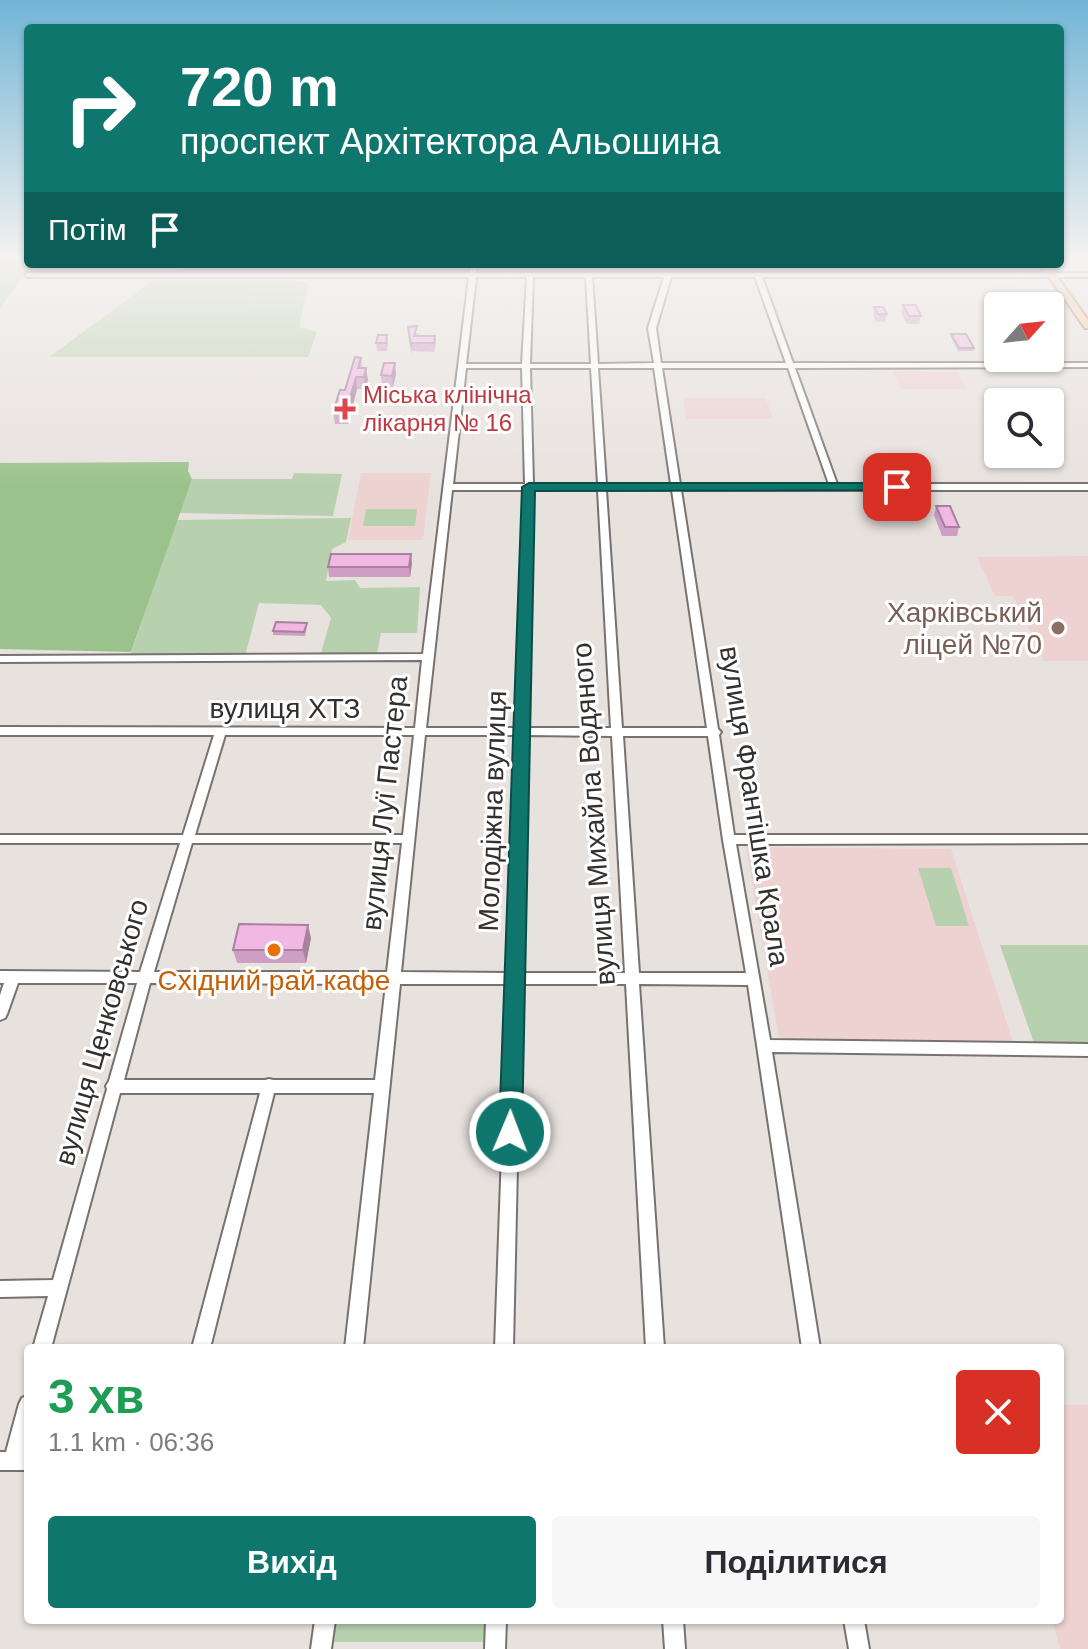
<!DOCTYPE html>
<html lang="uk">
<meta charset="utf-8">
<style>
body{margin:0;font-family:Arial,sans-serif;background:#f7f7f7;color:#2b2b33;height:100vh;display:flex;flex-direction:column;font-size:30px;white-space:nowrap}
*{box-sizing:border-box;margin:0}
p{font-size:26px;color:#7c7c81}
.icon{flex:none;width:44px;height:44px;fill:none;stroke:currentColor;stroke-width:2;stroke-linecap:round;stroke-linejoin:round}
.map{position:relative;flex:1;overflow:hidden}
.sheet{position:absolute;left:24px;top:1344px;width:1040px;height:280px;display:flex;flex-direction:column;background:#fff;border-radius:8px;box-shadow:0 2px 6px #0004}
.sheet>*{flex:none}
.banner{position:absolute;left:24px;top:24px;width:1040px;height:244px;border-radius:8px;box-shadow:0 2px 6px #0004;background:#0f766e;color:#fff;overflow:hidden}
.needle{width:52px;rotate:63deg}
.buttons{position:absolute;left:984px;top:292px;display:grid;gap:16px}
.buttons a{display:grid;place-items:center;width:80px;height:80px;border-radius:8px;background:#fff;box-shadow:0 2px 6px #0004;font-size:40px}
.pin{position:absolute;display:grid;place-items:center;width:68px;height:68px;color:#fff;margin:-34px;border-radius:16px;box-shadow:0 4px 12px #0006}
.me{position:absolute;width:88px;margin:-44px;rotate:1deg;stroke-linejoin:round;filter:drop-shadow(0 0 6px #0008)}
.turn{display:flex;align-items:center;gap:28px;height:168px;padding:0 24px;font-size:36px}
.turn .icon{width:104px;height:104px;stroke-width:2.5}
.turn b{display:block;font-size:56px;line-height:68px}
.then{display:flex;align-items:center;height:76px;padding:0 24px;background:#0003;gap:16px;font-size:30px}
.round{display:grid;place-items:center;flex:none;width:84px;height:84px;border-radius:8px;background:#f7f7f7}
.headline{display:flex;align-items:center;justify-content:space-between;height:136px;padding:0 24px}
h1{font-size:48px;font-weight:700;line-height:60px;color:#1e9e55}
.action{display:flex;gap:16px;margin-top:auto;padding:16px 24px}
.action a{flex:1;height:92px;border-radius:8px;background:#0f766e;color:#fff;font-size:32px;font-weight:700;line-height:92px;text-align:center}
.action a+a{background:#f7f7f7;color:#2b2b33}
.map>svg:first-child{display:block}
</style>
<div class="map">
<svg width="1088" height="1649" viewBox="0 0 1088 1649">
<rect width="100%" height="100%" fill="#e8e2df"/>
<g fill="#edd2d1">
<polygon points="893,371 958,372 966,389 901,389"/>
<polygon points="683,398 766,398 773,419 687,419"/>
<polygon points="361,473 431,473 423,540 348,540"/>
<polygon points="1088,556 1088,661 1044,661 1013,596 995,596 977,557"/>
<polygon points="746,847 951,849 1013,1042 779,1038"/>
<polygon points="1060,1405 1088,1405 1088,1649 1060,1649 1052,1620 1060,1620"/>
</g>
<g fill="#b7d0ae">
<polygon points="0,256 28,256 28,264 32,264 0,308"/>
<polygon points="189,264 470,264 468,274 178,272"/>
<polygon points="154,280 293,280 308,283 299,327 317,332 308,357 49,357"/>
<polygon points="294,473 342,474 333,516 179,513 192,479 292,479"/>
<polygon points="366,509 417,509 415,526 363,526"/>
<polygon points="351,518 346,542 332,549 326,581 355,580 360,588 420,587 417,633 381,633 377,653 321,653 331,618 321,605 259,603 245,656 130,656 177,520"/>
<polygon points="918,868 951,868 969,926 936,926"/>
<polygon points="1000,945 1088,945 1088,1049 1036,1049"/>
<polygon points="325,1620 496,1620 496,1642 322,1642"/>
</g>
<polygon fill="#9bc28c" points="189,462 188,471 192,479 131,652 0,649 0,463"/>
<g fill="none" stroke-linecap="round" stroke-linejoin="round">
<g stroke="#777270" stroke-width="4">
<g id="minor">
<path d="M471 264H477L476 273H1088V277H762L793 363H1088V367L795 368 837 484H1088V490H681L718 729 721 732 719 735 734 835H1088V843L736 844 770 1040 1088 1044V1056L772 1052 820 1348H802L748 985 639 984 664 1348H646L626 984H521L513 1348H495L508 984H400L363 1348H345L374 1093H274L210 1348H192L260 1093H120L51 1348H33L48 1296 0 1297V1281L53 1280 107 1089 106 1086 109 1081 137 983H18L7 1014 5 1018 0 1020V995L4 983H0V971L140 972 180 843H0V835H183L214 735H0V727L415 728 422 660 0 662V656L423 654 469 277H28L25 275 28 273H470ZM476 277H527L522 364H466ZM533 277H586L591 364H530ZM592 277H664L648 328 654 363 598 364ZM671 277H755L786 363H661L656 328ZM466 368H522L525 484H453ZM530 368H591L598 484H533ZM598 368H654L671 484H606ZM662 368H788L829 484H680ZM452 490H524L516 728H426ZM533 490H598L611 728H527ZM606 490H672L707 728H622ZM225 735H414L403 835H195ZM425 735H516L508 973 401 972ZM527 735 612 736 625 973H522ZM623 736H708L723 840 746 973H639ZM192 843H402L387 972H154ZM150 983 386 984 375 1080H273L269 1079 265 1080H124Z"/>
<polygon points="28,1395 28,1438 25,1452 28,1452 28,1470 0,1470 0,1452 6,1452 19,1404 22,1398"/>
<polygon points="315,1620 335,1620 331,1649 311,1649"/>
<polygon points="486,1620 506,1620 505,1649 485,1649"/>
<polygon points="663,1620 683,1620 685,1649 665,1649"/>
<polygon points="844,1620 864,1620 869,1649 849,1649"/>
</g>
</g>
<g stroke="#af7e52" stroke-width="4">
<polygon id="major" points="1040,264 1048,264 1088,320 1088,328 1085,328"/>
</g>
<use href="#minor" fill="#fff" fill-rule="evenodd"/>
<use href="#major" fill="#f7caa3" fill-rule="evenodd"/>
</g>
<g fill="#ce9ec3">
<polygon points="903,305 921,316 919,324 907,324 901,313"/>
<polygon points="874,307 887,314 885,322 876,322 873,315"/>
<polygon points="993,307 998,307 998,322 996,322 991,315"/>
<polygon points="408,327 418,334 417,336 435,336 436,344 434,352 412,351 411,354"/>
<polygon points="951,334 974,348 974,351 958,351 951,337"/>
<polygon points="387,335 388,344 387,351 377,351 376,343"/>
<polygon points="361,358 362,368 368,380 365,389 357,389 348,424 335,424 333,412"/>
<polygon points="396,374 393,387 382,387 381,375"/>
<polygon points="936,506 959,527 957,536 942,536 934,515"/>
<polygon points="412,563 410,577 329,577 328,567"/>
<polygon points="307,626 305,636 273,635 273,631"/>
<polygon points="311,938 306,963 237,963 233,950"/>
</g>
<g fill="#a8819f">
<polygon points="395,363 396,374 393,387 392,376"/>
<polygon points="366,368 368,380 365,389 364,377"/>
<polygon points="356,377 357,389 348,424 346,412"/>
<polygon points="411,554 412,563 410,577 409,567"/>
<polygon points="308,925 311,938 306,963 303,950"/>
</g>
<g fill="#f0b8e3" stroke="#a8819f" stroke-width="2">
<polygon points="903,305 916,305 921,316 909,316"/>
<polygon points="874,307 883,307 887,314 878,314"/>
<polygon points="417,326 414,336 435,336 434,343 412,343 411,346 408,327"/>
<polygon points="951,334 966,334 974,348 959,348"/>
<polygon points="993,334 998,334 998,342"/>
<polygon points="378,335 387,335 386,343 376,343"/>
<polygon points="355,357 361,358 358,368 366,368 364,377 356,377 346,412 333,412 340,390 345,390"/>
<polygon points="384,363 395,363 392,376 381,375"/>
<polygon points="936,506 950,506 959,527 945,527"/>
<polygon points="331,554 411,554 409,567 328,567"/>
<polygon points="276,622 307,623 304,632 273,631"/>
<polygon points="239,924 308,925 303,950 233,950"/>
</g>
<linearGradient id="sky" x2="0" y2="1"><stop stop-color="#71b5d6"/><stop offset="0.53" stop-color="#f5f2f1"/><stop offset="1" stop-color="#f5f2f1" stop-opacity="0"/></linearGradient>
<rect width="1088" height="486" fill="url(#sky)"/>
<polygon fill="#0f766e" stroke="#0a4d48" stroke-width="2" points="897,483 902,484 902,490 535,491 522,1132 518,1140 510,1143 502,1140 499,1132 522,487 529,483"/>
<path fill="#e0444e" stroke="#fff" stroke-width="3" d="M341 397h8v8h8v8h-8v8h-8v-8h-8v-8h8z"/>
<circle fill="#8d6e63" stroke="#fff" stroke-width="3" cx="1058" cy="628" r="8"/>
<circle fill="#e8710a" stroke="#fff" stroke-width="3" cx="274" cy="950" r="8"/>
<g text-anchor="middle" stroke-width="6" stroke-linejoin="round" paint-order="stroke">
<g font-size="24" fill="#be3a42" stroke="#fff" text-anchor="start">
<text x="363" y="403">Міська клінічна<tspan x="363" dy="28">лікарня № 16</tspan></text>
</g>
<g font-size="28" fill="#785e54" stroke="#fff" text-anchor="end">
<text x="1042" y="622">Харківський<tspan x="1042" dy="32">ліцей №70</tspan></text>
</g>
<g font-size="28" fill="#333130" stroke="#fff">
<text x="285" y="718">вулиця ХТЗ</text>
<text transform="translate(384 803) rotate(-84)" y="10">вулиця Луї Пастера</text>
<text transform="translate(755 806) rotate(81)" y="10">вулиця Франтішка Крала</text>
<text transform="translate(492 811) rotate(-88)" y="10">Молодіжна вулиця</text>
<text transform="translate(593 814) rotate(-94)" y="10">вулиця Михайла Водяного</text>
<text transform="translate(101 1032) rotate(-74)" y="10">вулиця Ценковського</text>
</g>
<g font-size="28" fill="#c56008" stroke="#fff">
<text x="274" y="990">Східний рай кафе</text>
</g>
</g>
</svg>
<div class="buttons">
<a><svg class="needle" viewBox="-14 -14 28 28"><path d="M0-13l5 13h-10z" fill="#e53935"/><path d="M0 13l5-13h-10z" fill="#7c7c81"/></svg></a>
<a><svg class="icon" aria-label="search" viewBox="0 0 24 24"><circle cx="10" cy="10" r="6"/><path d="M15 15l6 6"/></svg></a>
</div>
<div class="pin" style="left:897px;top:487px;background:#d93025"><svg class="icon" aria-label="arrive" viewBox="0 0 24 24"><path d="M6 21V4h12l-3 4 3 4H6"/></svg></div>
<svg class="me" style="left:510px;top:1132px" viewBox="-20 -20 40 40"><circle r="17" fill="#0f766e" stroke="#fff" stroke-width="3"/><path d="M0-11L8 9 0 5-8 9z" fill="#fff"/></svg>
<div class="banner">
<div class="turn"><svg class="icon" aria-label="right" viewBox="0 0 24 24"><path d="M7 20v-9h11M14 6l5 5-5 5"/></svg><div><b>720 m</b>проспект Архітектора Альошина</div></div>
<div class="then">Потім<svg class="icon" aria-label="arrive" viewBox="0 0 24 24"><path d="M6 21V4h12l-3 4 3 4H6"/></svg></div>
</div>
<section class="sheet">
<div class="headline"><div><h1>3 хв</h1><p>1.1 km · 06:36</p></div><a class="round" style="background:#d93025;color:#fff"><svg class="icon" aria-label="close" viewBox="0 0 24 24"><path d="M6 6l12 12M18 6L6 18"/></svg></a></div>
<div class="action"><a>Вихід</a><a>Поділитися</a></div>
</section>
</div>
